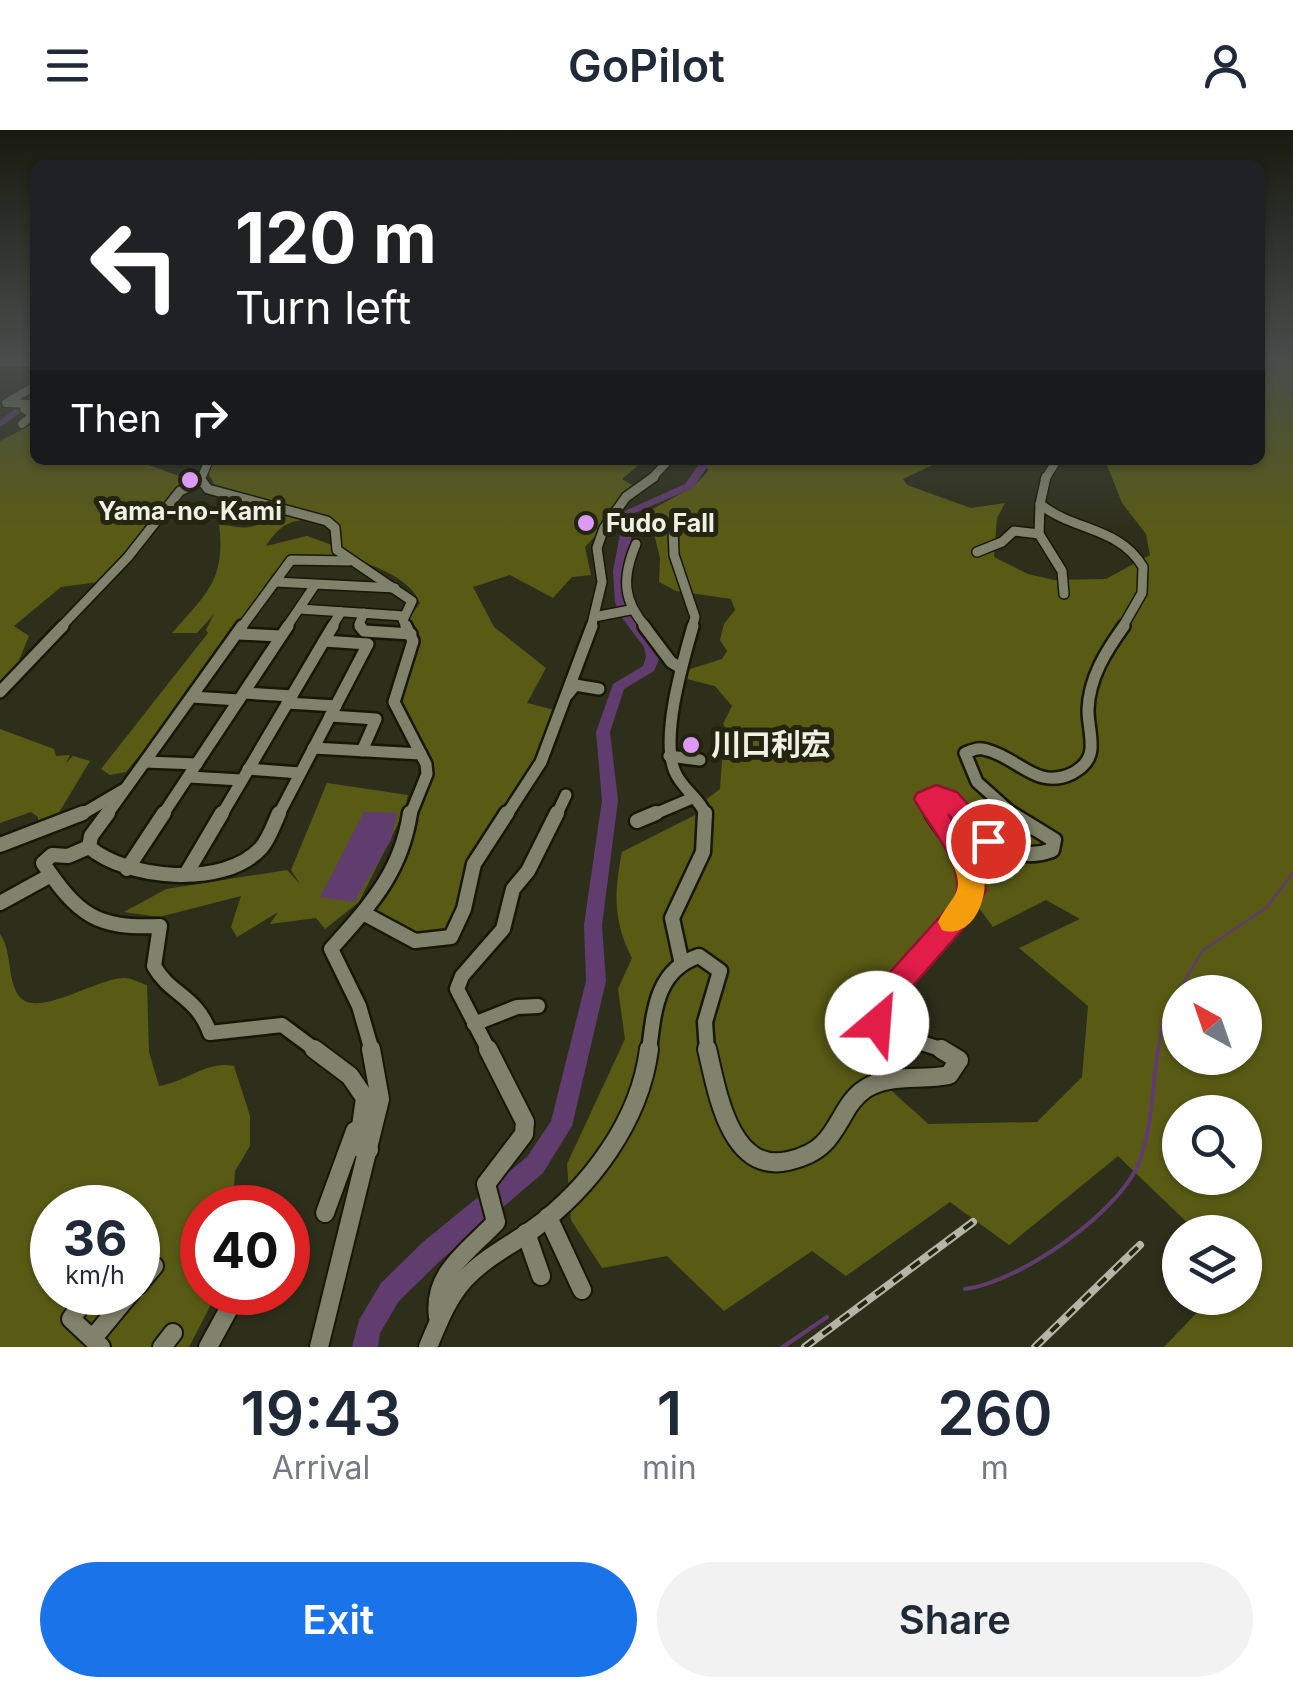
<!DOCTYPE html>
<meta charset="utf-8">
<style>
body{margin:0;font-family:Inter,"Noto Sans JP",sans-serif;background:#f2f2f3;color:#1f2937;height:100vh;display:flex;flex-direction:column;font-size:38px;white-space:nowrap}
*{box-sizing:border-box;margin:0}
p{font-size:32px;color:#747a83}
.icon{flex:none;width:55px;height:55px;fill:none;stroke:currentColor;stroke-width:2;stroke-linecap:round;stroke-linejoin:round}
.map{position:relative;height:1217px;overflow:hidden}
.drawer{display:flex;flex-direction:column;background:#fff;flex:1}
.drawer>*{flex:none}
.guide{position:absolute;left:30px;top:30px;width:1235px;height:305px;border-radius:15px;box-shadow:0 2px 8px #0004;background:#202124;color:#fff;overflow:hidden}
.needle{width:65px;rotate:320deg}
.fabs{position:absolute;left:1162px;top:845px;display:grid;gap:20px}
.fabs a{display:grid;place-items:center;width:100px;height:100px;border-radius:50%;background:#fff;box-shadow:0 2px 8px #0004;font-size:50px}
.speed{position:absolute;left:30px;top:1055px;display:flex;gap:20px;font-size:50px;font-weight:700;text-align:center}
.speed>*{display:grid;place-content:center;width:130px;height:130px;border-radius:50%;background:#fff;box-shadow:0 2px 8px #0004;line-height:1}
.speed small{font-size:25px;font-weight:400}
.speed .limit{border:15px solid #d22;background:#fff;color:#111}
.pin{position:absolute;display:grid;place-items:center;width:85px;height:85px;color:#fff;margin:-42px;border:5px solid #fff;border-radius:50%;box-shadow:0 2px 10px #0007}
.me{position:absolute;width:110px;margin:-55px;rotate:27deg;stroke-linejoin:round;filter:drop-shadow(0 0 8px #0008)}
.turn{display:flex;align-items:center;gap:35px;height:210px;padding:0 40px;font-size:45px}
.turn .icon{width:130px;height:130px;stroke-width:2.5}
.turn b{display:block;font-size:70px;line-height:85px}
.then{display:flex;align-items:center;height:95px;padding:0 40px;background:#0003;gap:20px;font-size:38px}
.eta{display:flex;justify-content:space-evenly;align-items:center;height:170px;text-align:center}
.eta b{font-size:60px;font-weight:600;line-height:70px}
.cta{display:flex;gap:20px;margin-top:auto;padding:20px 40px}
.cta a{flex:1;height:115px;border-radius:60px;background:#1a73e8;color:#fff;font-size:40px;font-weight:600;line-height:115px;text-align:center}
.cta a+a{background:#f2f2f3;color:#1f2937}
header{display:flex;justify-content:space-between;align-items:center;height:130px;padding:0 40px;background:#fff;font-size:45px;font-weight:600}
.map>svg:first-child{display:block}
</style>
<header><svg class="icon" aria-label="menu" viewBox="0 0 24 24"><path d="M4 6h16M4 12h16M4 18h16"/></svg>GoPilot<svg class="icon" aria-label="person" viewBox="0 0 24 24"><circle cx="12" cy="8" r="4"/><path d="M4 21q1-7 8-7t8 7"/></svg></header>
<div class="map">
<svg width="1293" height="1217" viewBox="0 0 1293 1217">
<rect width="100%" height="100%" fill="#2e2f1b"/>
<g fill="#595b15" fill-rule="evenodd">
<path d="M1260 230H1293V1217H1164L1211 1168H1245V1102H1197L1118 1026 1009 1115 950 1072 846 1146 812 1121 724 1181 667 1126 602 1138 571 1090 567 1034 625 909 618 859 632 828C613 791 614 763 622 722L695 685 699 675 720 659 723 618 732 606 723 594 732 576 715 556 687 549 690 539 722 529 727 521 720 510 724 494 735 480 731 469 676 461 659 452 660 429 649 381 693 357 708 341 705 330H979L935 334 903 349 907 355 971 378 1005 373 997 388 994 427 1028 444 1054 450 1106 449 1150 425 1146 404 1122 373 1105 330H1260ZM970 766 993 797 1046 770 1080 789 1019 818 1088 876 1082 947 1037 992 928 994C911 977 886 959 873 939 839 887 938 799 970 766ZM1180 862H1245V928H1180ZM1180 982H1245V1048H1180Z"/>
<polygon points="35,293 35,330 147,330 149,335 179,346 193,343 138,414 99,452 61,457 14,496 29,506 15,540 0,551 0,311"/>
<path d="M213 330H645L622 349 632 355 613 387 585 417 591 445 572 447 553 468 510 445 473 457 494 497 546 538 527 573 555 580 539 627 471 740 458 785 444 808 411 812 368 779 412 707 426 636 394 572 420 515 421 509 409 489 420 473C408 443 365 435 338 421L332 392C300 387 283 388 266 416L307 406 332 415 336 430 289 429 272 445 213 535 126 642 110 645 101 639 208 503 206 500 214 484 197 503H172C206 464 226 450 219 394 253 400 253 400 280 379L218 361 205 337Z"/>
<polygon points="0,599 54,619 56,626 70,625 66,633 73,626 90,631 58,684 38,692 38,687 31,682 0,693"/>
<polygon points="327,653 408,665 404,682 359,772 325,799 316,788 270,794 278,782 237,807 231,797 241,766 159,787 124,782 166,759 287,740 300,754 291,740"/>
<path d="M0 804C13 821 6 857 23 870 44 884 99 848 124 848 131 848 140 853 147 855L149 922 159 956C186 952 207 930 234 936L250 986V1016L235 1041 233 1077 202 1078V1162L217 1163 189 1217H0ZM52 1078H138V1162H52Z"/>
</g>
<polygon fill="#613c6f" points="364,682 397,683 391,710 354,772 320,767"/>
<g fill="none" stroke-linecap="round" stroke-linejoin="round">
<g stroke="#613c6f" stroke-width="2.5">
<polyline points="1266,230 1293,265"/>
<polyline points="1158,921 1163,889 1202,821 1266,778 1293,743"/>
</g>
<g stroke="#613c6f" stroke-width="4">
<path d="M965 1159C1018 1153 1125 1080 1141 1027 1152 994 1153 954 1158 919"/>
<polyline points="783,1217 827,1187"/>
</g>
<g fill="#613c6f" fill-rule="evenodd">
<polygon points="35,265 35,272 0,297 0,290"/>
<polygon points="702,330 712,330 693,358 623,388 632,404 625,441 627,472 632,484 658,516 660,527 654,541 624,559 610,602 618,670 602,795 606,851 572,996 543,1043 441,1130 399,1171 380,1203 378,1217 352,1217 359,1190 381,1153 423,1112 527,1027 551,991 586,851 584,795 602,670 596,602 613,554 643,536 646,527 644,517 620,485 615,472 613,441 620,404 611,387 685,354"/>
</g>
<g stroke="#171705" stroke-width="10">
<g id="minor-far4">
<polyline points="0,232 35,233"/>
<polyline points="9,271 35,256"/>
<polyline points="6,273 31,274 24,279 33,285 22,294"/>
<polyline points="201,349 209,330"/>
<polyline points="651,349 669,330"/>
<polyline points="1045,349 1057,330"/>
</g>
</g>
<g stroke="#171705" stroke-width="12">
<g id="minor-far3">
<polyline points="199,347 208,359 327,391 335,398 337,420 412,471 403,490 407,498"/>
<path d="M1046 347 1040 374C1073 401 1120 397 1143 437L1142 463 1122 498"/>
<polyline points="1040,374 1039,404 1062,441 1064,464"/>
<polyline points="166,381 202,386"/>
<polyline points="673,397 674,425 695,487 692,498"/>
<path d="M636 414C622 447 622 471 647 498"/>
<polyline points="977,422 1002,412 1014,401 1039,404"/>
<polyline points="275,452 395,458"/>
<polyline points="300,479 404,486"/>
<polyline points="594,487 630,480"/>
<polyline points="60,498 128,427 180,361 200,352"/>
<polyline points="241,498 291,430 349,431"/>
<polyline points="286,498 315,455"/>
<polyline points="331,498 341,482"/>
<polyline points="362,498 359,494 364,483"/>
<polyline points="591,498 602,452 597,418 604,398 626,367 654,347"/>
</g>
</g>
<g stroke="#171705" stroke-width="16">
<g id="minor-far2">
<polyline points="360,496 364,501 411,504"/>
<polyline points="406,496 413,511 394,572 426,634 427,644 410,686"/>
<polyline points="644,496 671,532 681,538"/>
<path d="M693 496C683 531 660 608 675 642 682 659 702 671 706 686"/>
<polyline points="237,504 281,506"/>
<polyline points="0,562 63,496"/>
<polyline points="244,563 292,566"/>
<polyline points="568,564 575,555 599,559"/>
<polyline points="192,567 239,570"/>
<polyline points="287,573 336,576"/>
<polyline points="330,586 376,589 362,621"/>
<polyline points="313,618 421,624"/>
<polyline points="669,626 700,630"/>
<polyline points="145,632 197,634"/>
<polyline points="248,639 300,643"/>
<polyline points="189,647 241,650"/>
<polyline points="79,686 123,660"/>
<polyline points="106,686 242,496"/>
<polyline points="162,686 288,496"/>
<polyline points="221,686 324,511"/>
<polyline points="278,686 368,514 324,511 333,496"/>
<polyline points="506,686 541,632 592,496"/>
<polyline points="556,686 566,665"/>
<polyline points="650,686 690,669"/>
<polyline points="933,686 926,669 936,664 965,686"/>
<path d="M1015 686 977 652 965 623C973 620 979 617 987 620 1019 628 1037 661 1073 643 1082 638 1090 630 1091 619 1092 606 1088 593 1088 580 1089 548 1106 521 1124 496"/>
</g>
</g>
<g stroke="#171705" stroke-width="19">
<g id="minor-far1">
<path d="M108 683 91 706 89 717C126 749 224 759 261 718 269 709 274 694 279 683"/>
<path d="M932 683C951 714 982 740 964 778L875 880 886 902 947 921"/>
<path d="M963 683C986 710 1015 734 1052 720L1054 710 1010 683"/>
<polyline points="637,691 656,683"/>
<polyline points="0,715 83,683"/>
<path d="M89 717 68 726 52 725 43 733C78 785 96 799 160 796L154 836C170 865 196 865 210 903L282 895 317 921"/>
<polyline points="127,739 164,683"/>
<polyline points="186,744 222,683"/>
<polyline points="0,773 51,745"/>
<polyline points="363,783 415,811 451,807 464,779 474,734 507,683"/>
<polyline points="681,830 672,788 703,722 705,683"/>
<polyline points="474,894 517,877 538,876"/>
<path d="M372 921 359 876 331 819C370 775 401 743 410 683"/>
<polyline points="489,921 457,859 462,846 503,799 513,759 528,741 557,683"/>
<path d="M649 921C654 881 656 840 699 826L720 841 705 892 707 921"/>
</g>
</g>
<g stroke="#171705" stroke-width="22">
<g id="minor">
<polyline points="314,919 350,946 365,968 358,1017 369,1020"/>
<path d="M707 919C717 960 729 1044 788 1031 801 1028 813 1024 823 1014 840 998 845 972 865 959 889 943 922 951 949 945L959 930 941 919"/>
<polyline points="325,1083 355,1001"/>
<polyline points="548,1087 582,1160"/>
<polyline points="526,1103 541,1146"/>
<polyline points="138,1155 154,1136"/>
<polyline points="90,1162 71,1189 101,1217"/>
<path d="M438 1187C432 1143 469 1121 496 1092L486 1054 524 1004 525 992 488 919"/>
<polyline points="94,1207 131,1162"/>
<polyline points="162,1217 173,1203"/>
<polyline points="208,1217 238,1162"/>
<polyline points="319,1217 380,969 371,919"/>
<path d="M428 1217C438 1193 447 1169 464 1150 483 1129 509 1116 532 1100 590 1058 640 991 649 919"/>
</g>
</g>
<use href="#minor-far4" stroke="#80826b" stroke-width="8"/>
<use href="#minor-far3" stroke="#80826b" stroke-width="9"/>
<use href="#minor-far2" stroke="#80826b" stroke-width="11"/>
<use href="#minor-far1" stroke="#80826b" stroke-width="14"/>
<use href="#minor" stroke="#80826b" stroke-width="18"/>
<g stroke="#b4b5a6" stroke-width="8">
<g id="rail">
<polyline points="805,1217 973,1092"/>
<polyline points="1035,1217 1140,1115"/>
</g>
</g>
<use href="#rail" stroke="#242511" stroke-width="4" stroke-dasharray="11" stroke-linecap="butt"/>
</g>
<linearGradient id="sky" x2="0" y2="1"><stop stop-color="#191a0f"/><stop offset="0.57" stop-color="#464d4a"/><stop offset="1" stop-color="#464d4a" stop-opacity="0"/></linearGradient>
<rect width="1293" height="400" fill="url(#sky)"/>
<path fill="#e11d48" stroke="#92132f" stroke-width="2.5" d="M936 655 957 662 1001 711 997 718C975 725 961 698 948 684L983 740 986 760 974 786 896 875 888 903 877 907 866 903C861 891 859 883 865 870L954 771C969 738 929 697 914 669L917 663Z"/>
<path fill="#f59e0b" d="M963 719C1004 733 981 814 942 800L938 792C952 764 968 763 950 729L954 722Z"/>
<g fill="#dc99f5" stroke="#242511" stroke-width="4">
<circle cx="190" cy="350" r="10"/>
<circle cx="586" cy="393" r="10"/>
<circle cx="691" cy="615" r="10"/>
</g>
<g text-anchor="middle" stroke-width="10" stroke-linejoin="round" paint-order="stroke">
<g font-size="25" font-weight="bold" fill="#f0f1e4" stroke="#242511">
<text x="190" y="390">Yama-no-Kami</text>
<text x="606" y="402" text-anchor="start">Fudo Fall</text>
</g>
<g font-size="30" font-weight="bold" fill="#f0f1e4" stroke="#242511" text-anchor="start">
<text x="711" y="625">川口利宏</text>
</g>
</g>
</svg>
<div class="fabs">
<a><svg class="needle" viewBox="-14 -14 28 28"><path d="M0-13l5 13h-10z" fill="#e53935"/><path d="M0 13l5-13h-10z" fill="#747a83"/></svg></a>
<a><svg class="icon" aria-label="search" viewBox="0 0 24 24"><circle cx="10" cy="10" r="6"/><path d="M15 15l6 6"/></svg></a>
<a><svg class="icon" aria-label="layers" viewBox="0 0 24 24"><path d="M12 4l9 5-9 5-9-5zM3 14l9 5 9-5"/></svg></a>
</div>
<div class="speed"><div>36<small>km/h</small></div><div class="limit">40</div></div>
<div class="pin" style="left:988px;top:711px;background:#d93025"><svg class="icon" aria-label="arrive" viewBox="0 0 24 24"><path d="M6 21V4h12l-3 4 3 4H6"/></svg></div>
<svg class="me" style="left:877px;top:893px" viewBox="-20 -20 40 40"><circle r="19" fill="#fff"/><path d="M0-13L10 11 0 6-10 11z" fill="#e11d48"/></svg>
<div class="guide">
<div class="turn"><svg class="icon" aria-label="left" viewBox="0 0 24 24"><path d="M17 20v-9H6M10 6l-5 5 5 5"/></svg><div><b>120 m</b>Turn left</div></div>
<div class="then">Then<svg class="icon" aria-label="right" viewBox="0 0 24 24"><path d="M7 20v-9h11M14 6l5 5-5 5"/></svg></div>
</div>
</div>
<section class="drawer">
<div class="eta">
<div><b>19:43</b><p>Arrival</p></div>
<div><b>1</b><p>min</p></div>
<div><b>260</b><p>m</p></div>
</div>
<div class="cta"><a>Exit</a><a>Share</a></div>
</section>
